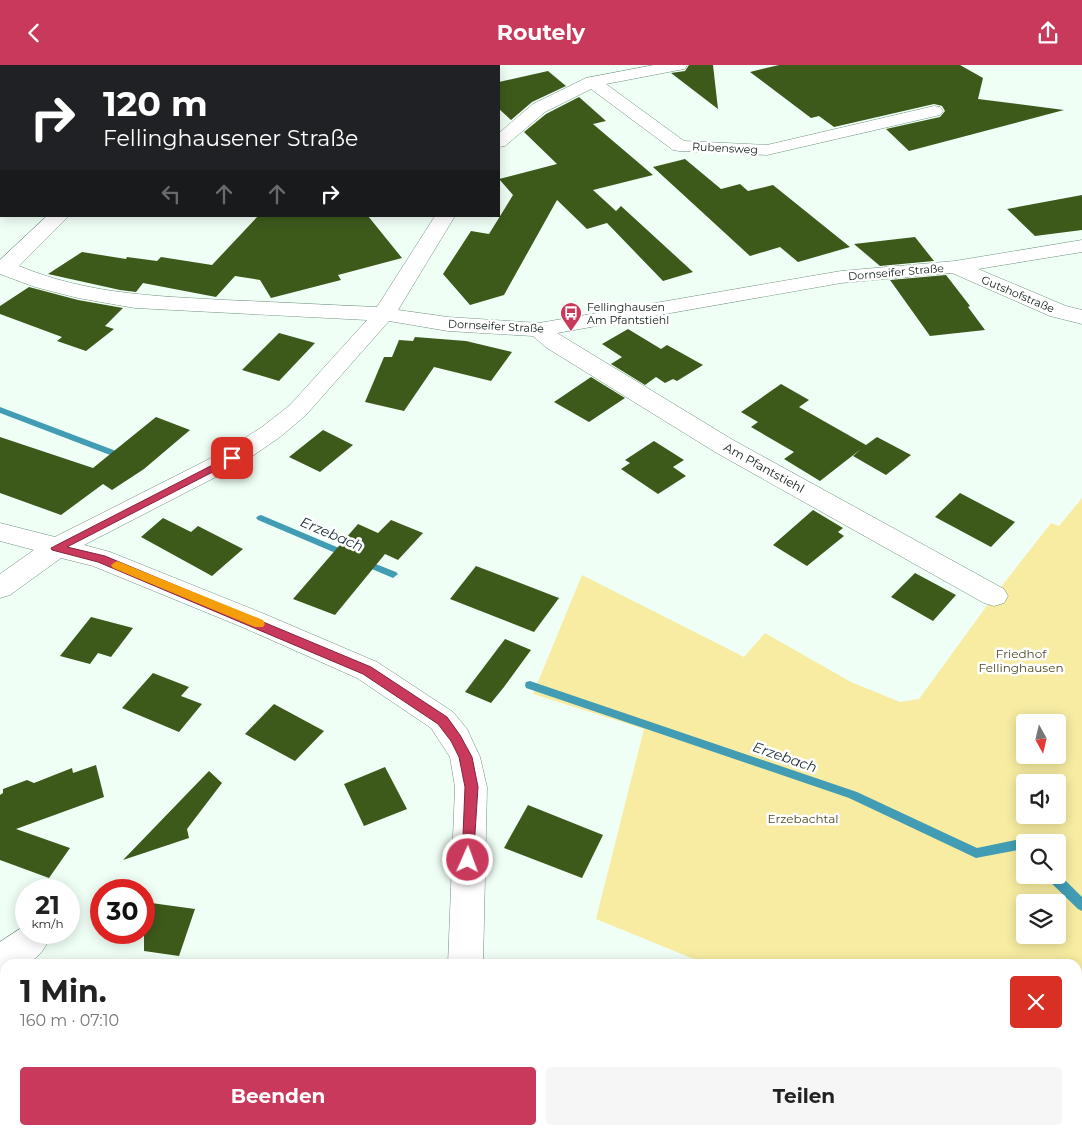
<!DOCTYPE html>
<html lang="de">
<meta charset="utf-8">
<style>
body{margin:0;font-family:Montserrat,sans-serif;background:#f6f6f6;color:#222;height:100vh;display:flex;flex-direction:column;font-size:19px;white-space:nowrap}
*{box-sizing:border-box;margin:0}
p{font-size:16px;color:#767676}
.icon{flex:none;width:28px;height:28px;fill:none;stroke:currentColor;stroke-width:2;stroke-linecap:round;stroke-linejoin:round}
.map{position:relative;flex:1;overflow:hidden}
.sheet{position:absolute;left:0px;top:894px;width:1082px;height:176px;display:flex;flex-direction:column;background:#fff;border-radius:15px 15px 0 0;box-shadow:0 2px 12px #0003}
.sheet>*{flex:none}
.top-card{position:absolute;left:0px;top:0px;width:500px;height:152px;box-shadow:0 2px 12px #0003;background:#202124;color:#fff;overflow:hidden}
.needle{width:32px;rotate:172deg}
.buttons{position:absolute;left:1016px;top:649px;display:grid;gap:10px}
.buttons a{display:grid;place-items:center;width:50px;height:50px;border-radius:5px;background:#fff;box-shadow:0 2px 12px #0003;font-size:25px}
.speed{position:absolute;left:15px;top:814px;display:flex;gap:10px;font-size:25px;font-weight:700;text-align:center}
.speed>*{display:grid;place-content:center;width:65px;height:65px;border-radius:50%;background:#fff;box-shadow:0 2px 12px #0003;line-height:1}
.speed small{font-size:12px;font-weight:400}
.speed .limit{border:8px solid #d22;background:#fff;color:#111}
.pin{position:absolute;display:grid;place-items:center;width:42px;height:42px;color:#fff;margin:-21px;border-radius:10px;box-shadow:0 2px 8px #0006}
.me{position:absolute;width:55px;margin:-28px;rotate:2deg;stroke-linejoin:round;filter:drop-shadow(0 0 4px #0008)}
.turn{display:flex;align-items:center;gap:18px;height:105px;padding:0 20px;font-size:22px}
.turn .icon{width:65px;height:65px;stroke-width:2.5}
.turn b{display:block;font-size:35px;line-height:42px}
.lanes{display:flex;align-items:center;height:48px;padding:0 20px;background:#0003;justify-content:center;gap:25px;direction:ltr}
.lanes .off{opacity:.35}
.round{display:grid;place-items:center;flex:none;width:52px;height:52px;border-radius:5px;background:#f6f6f6}
.summary{display:flex;align-items:center;justify-content:space-between;height:85px;padding:0 20px}
h1{font-size:30px;font-weight:700;line-height:38px}
.button{display:flex;gap:10px;margin-top:auto;padding:10px 20px}
.button a{flex:1;height:58px;border-radius:5px;background:#c9395c;color:#fff;font-size:20px;font-weight:700;line-height:58px;text-align:center}
.button a+a{background:#f6f6f6;color:#222}
header{display:flex;justify-content:space-between;align-items:center;height:65px;padding:0 20px;background:#c9395c;color:#fff;font-size:22px;font-weight:700}
.map>svg:first-child{display:block}
</style>
<header><svg class="icon" aria-label="back" viewBox="0 0 24 24"><path d="M15 5l-7 7 7 7"/></svg>Routely<svg class="icon" aria-label="share" viewBox="0 0 24 24"><path d="M12 15V3M7 8l5-5 5 5M5 13v7h14v-7"/></svg></header>
<div class="map">
<svg width="1082" height="1069" viewBox="0 0 1082 1069">
<rect width="100%" height="100%" fill="#f0fff6"/>
<path fill="#f7eca1" fill-rule="evenodd" d="M1082 433V1051L1078 1049V899H706L596 854 644 664 533 629 582 510 744 592 765 568 851 617 900 637 919 634 994 531 1051 458 1059 461ZM1025 658H1058V690H1025ZM1025 718H1058V750H1025ZM1025 778H1058V810H1025ZM1025 838H1058V870H1025Z"/>
<g fill="none" stroke-linecap="round" stroke-linejoin="round">
<g fill="#429db4" fill-rule="evenodd">
<polygon points="0,342 124,389 125,391 124,393 118,393 0,348"/>
<polygon points="261,450 351,488 353,490 351,492 345,492 258,455 256,453 258,451"/>
<polygon points="363,494 396,507 398,509 393,513 360,499 358,497"/>
<polygon points="530,616 857,727 977,783 1020,774 1026,778 1025,778 1025,789 1018,785 976,793 849,733 526,623 525,620 526,617"/>
<polygon points="1058,808 1082,832 1082,846 1078,844 1047,814 1045,810 1058,810"/>
</g>
</g>
<g fill="#3d5a1b">
<polygon points="689,0 713,0 718,44 671,8 685,6"/>
<polygon points="779,0 960,0 983,13 978,34 1064,45 909,86 886,64 940,52 945,46 942,41 934,39 834,62 819,51 811,53 750,7"/>
<polygon points="548,6 566,21 532,37 511,55 499,44 499,17"/>
<polygon points="579,32 606,56 593,59 653,110 593,125 616,146 621,141 693,207 663,216 607,158 587,164 557,135 504,230 470,240 443,209 471,166 489,169 513,130 499,114 557,99 524,67 546,49"/>
<polygon points="685,94 721,124 740,119 748,126 773,120 850,182 798,197 780,182 750,191 653,102"/>
<polygon points="1082,130 1082,165 1035,171 1007,144"/>
<polygon points="258,151 368,151 402,193 338,210 341,215 271,233 260,215 235,211 216,232 143,218 136,227 120,225 48,209 82,187 126,194 127,192 157,196 161,192 212,200"/>
<polygon points="915,172 934,196 880,201 854,179"/>
<polygon points="946,210 970,241 968,242 985,265 930,271 890,215"/>
<polygon points="29,222 78,235 123,243 105,261 114,264 86,286 57,276 62,272 0,249 0,241"/>
<polygon points="628,264 661,284 667,280 703,300 677,316 673,314 665,318 656,312 645,320 611,299 622,292 602,279"/>
<polygon points="279,268 315,278 279,316 242,305"/>
<polygon points="415,272 466,276 512,287 491,316 434,302 404,346 365,337 384,292 392,292 399,275 413,276"/>
<polygon points="591,312 625,333 589,357 554,337"/>
<polygon points="781,319 809,335 799,342 866,380 877,372 911,390 886,410 853,391 861,384 820,416 784,394 794,387 751,362 758,357 741,347"/>
<polygon points="156,352 190,365 144,404 112,425 103,419 61,450 0,428 0,372 93,403"/>
<polygon points="323,365 353,380 320,407 289,392"/>
<polygon points="654,376 684,395 673,402 686,411 658,429 621,404 630,398 625,395"/>
<polygon points="960,428 1015,457 991,482 935,452"/>
<polygon points="813,445 843,463 838,467 844,471 807,501 773,480"/>
<polygon points="163,453 191,467 198,461 243,484 212,511 141,472"/>
<polygon points="391,455 423,468 398,495 385,489 335,550 293,534 358,459 378,468"/>
<polygon points="476,501 559,533 534,567 450,534"/>
<polygon points="915,508 956,530 933,556 891,532"/>
<polygon points="91,552 133,563 111,592 98,588 90,599 60,591"/>
<polygon points="505,574 531,585 504,622 491,638 465,627"/>
<polygon points="153,608 189,622 181,631 202,639 179,667 122,643"/>
<polygon points="274,639 324,666 295,696 245,669"/>
<polygon points="96,700 104,732 16,764 70,783 49,813 0,795 0,730 3,728 3,724 27,715 34,718 72,703 73,708"/>
<polygon points="385,702 407,744 364,761 344,719"/>
<polygon points="209,706 222,718 187,764 189,773 123,795"/>
<polygon points="528,740 603,770 582,813 504,783"/>
<polygon points="144,837 195,844 179,891 144,886"/>
</g>
<g fill="none" stroke-linecap="round" stroke-linejoin="round">
<g stroke="#6e917e" stroke-width="1">
<g id="minor">
<rect x="20" y="0" width="16" height="1"/>
<polygon points="222,0 240,0 240,1 223,1"/>
<polygon points="654,0 687,0 685,4 679,5 606,19 684,76 767,80 934,41 940,42 943,46 940,50 767,90 679,86 673,85 591,24 545,47 505,81 499,82 499,68 533,39 586,13"/>
<path d="M47 151H69L19 201C87 229 152 231 225 235 276 237 327 240 377 242L435 151H455L398 245 448 252 539 258 841 206 955 196 1082 175V187L978 204 1066 241 1082 245V259L1050 251 952 208 841 218 557 268 733 375 1004 524 1008 531 1004 538 994 541 984 538 715 387 547 283 533 271 448 266 389 256 306 350 280 372 241 399 84 480 110 487 262 548 377 597 453 647 467 664 480 692 487 722 483 899H448L455 722 450 692 431 663 357 613 242 562 93 501 61 493 10 530 0 533V509L34 485 0 476V458L55 472 223 387 262 362 290 340 367 255 135 243 78 233 35 222 0 209V195Z"/>
<path d="M26 860V868H46L49 874C39 897 28 899 5 899V912L0 914V877Z"/>
</g>
</g>
<g stroke="#6e917e" stroke-width="29">
<g id="major">
<polyline points="184,1 187,0"/>
<polyline points="0,69 1,68"/>
</g>
</g>
<use href="#minor" fill="#fff" fill-rule="evenodd"/>
<use href="#major" stroke="#fff" stroke-width="28"/>
</g>
<polygon fill="#c9395c" stroke="#83253c" points="232,390 236,391 236,395 67,482 105,491 371,602 447,652 460,670 472,692 478,722 473,799 464,799 462,795 465,722 459,692 451,676 438,659 363,609 98,497 52,485 51,483"/>
<polygon fill="#f59e0b" points="117,496 263,555 265,559 263,562 255,562 113,503 111,500"/>
<defs>
<g id="bus-pin" transform="scale(1.125)"><path d="M0 17L-7.5 6A9.5 9.5 0 1 1 7.5 6Z" fill="#c9395c" stroke="#fff"/><path d="M-5-6H5V4H4V6H2V4H-2V6H-4V4H-5ZM-3.5-4V0h7V-4ZM-3.5 1.2v1.5H-2V1.2ZM2 1.2v1.5H3.5V1.2Z" fill="#fff"/></g>
</defs>
<g fill-rule="evenodd">
<use href="#bus-pin" x="571" y="248"/>
</g>
<g text-anchor="middle" stroke-width="5" stroke-linejoin="round" paint-order="stroke">
<g font-size="11" fill="#0f1d15" stroke="#fff">
<text transform="translate(725 83) rotate(3)" y="4">Rubensweg</text>
<text transform="translate(896 207) rotate(-5)" y="4">Dornseifer Straße</text>
<text transform="translate(1018 229) rotate(23)" y="4">Gutshofstraße</text>
<text transform="translate(496 261) rotate(3)" y="4">Dornseifer Straße</text>
</g>
<g font-size="11" fill="#0f1d15" stroke="#fff" text-anchor="start">
<text x="587" y="246">Fellinghausen<tspan x="587" dy="13">Am Pfantstiehl</tspan></text>
</g>
<g font-size="12" fill="#0f1d15" stroke="#fff">
<text transform="translate(764 403) rotate(29)" y="4">Am Pfantstiehl</text>
</g>
<g font-size="12" fill="#4f4920" stroke="#fff">
<text x="1021" y="593">Friedhof<tspan x="1021" dy="14">Fellinghausen</tspan></text>
<text x="803" y="758">Erzebachtal</text>
</g>
<g font-size="14" font-style="italic" fill="#192e35" stroke="#fff">
<text transform="translate(332 469) rotate(23)" y="5">Erzebach</text>
<text transform="translate(785 692) rotate(19)" y="5">Erzebach</text>
</g>
</g>
</svg>
<div class="buttons">
<a><svg class="needle" viewBox="-14 -14 28 28"><path d="M0-13l5 13h-10z" fill="#e53935"/><path d="M0 13l5-13h-10z" fill="#767676"/></svg></a>
<a><svg class="icon" aria-label="sound" viewBox="0 0 24 24"><path d="M4 9h4l5-4v14l-5-4H4zM17 9q2 3 0 6"/></svg></a>
<a><svg class="icon" aria-label="search" viewBox="0 0 24 24"><circle cx="10" cy="10" r="6"/><path d="M15 15l6 6"/></svg></a>
<a><svg class="icon" aria-label="layers" viewBox="0 0 24 24"><path d="M12 4l9 5-9 5-9-5zM3 14l9 5 9-5"/></svg></a>
</div>
<div class="speed"><div>21<small>km/h</small></div><div class="limit">30</div></div>
<div class="pin" style="left:232px;top:393px;background:#d93025"><svg class="icon" aria-label="arrive" viewBox="0 0 24 24"><path d="M6 21V4h12l-3 4 3 4H6"/></svg></div>
<svg class="me" style="left:468px;top:795px" viewBox="-20 -20 40 40"><circle r="17" fill="#c9395c" stroke="#fff" stroke-width="3"/><path d="M0-11L8 9 0 5-8 9z" fill="#fff"/></svg>
<div class="top-card">
<div class="turn"><svg class="icon" aria-label="right" viewBox="0 0 24 24"><path d="M7 20v-9h11M14 6l5 5-5 5"/></svg><div><b>120 m</b>Fellinghausener Straße</div></div>
<div class="lanes"><svg class="icon off" aria-label="left" viewBox="0 0 24 24"><path d="M17 20v-9H6M10 6l-5 5 5 5"/></svg><svg class="icon off" aria-label="ahead" viewBox="0 0 24 24"><path d="M12 20V5M6 11l6-6 6 6"/></svg><svg class="icon off" aria-label="ahead" viewBox="0 0 24 24"><path d="M12 20V5M6 11l6-6 6 6"/></svg><svg class="icon" aria-label="right" viewBox="0 0 24 24"><path d="M7 20v-9h11M14 6l5 5-5 5"/></svg></div>
</div>
<section class="sheet">
<div class="summary"><div><h1>1 Min.</h1><p>160 m · 07:10</p></div><a class="round" style="background:#d93025;color:#fff"><svg class="icon" aria-label="close" viewBox="0 0 24 24"><path d="M6 6l12 12M18 6L6 18"/></svg></a></div>
<div class="button"><a>Beenden</a><a>Teilen</a></div>
</section>
</div>
